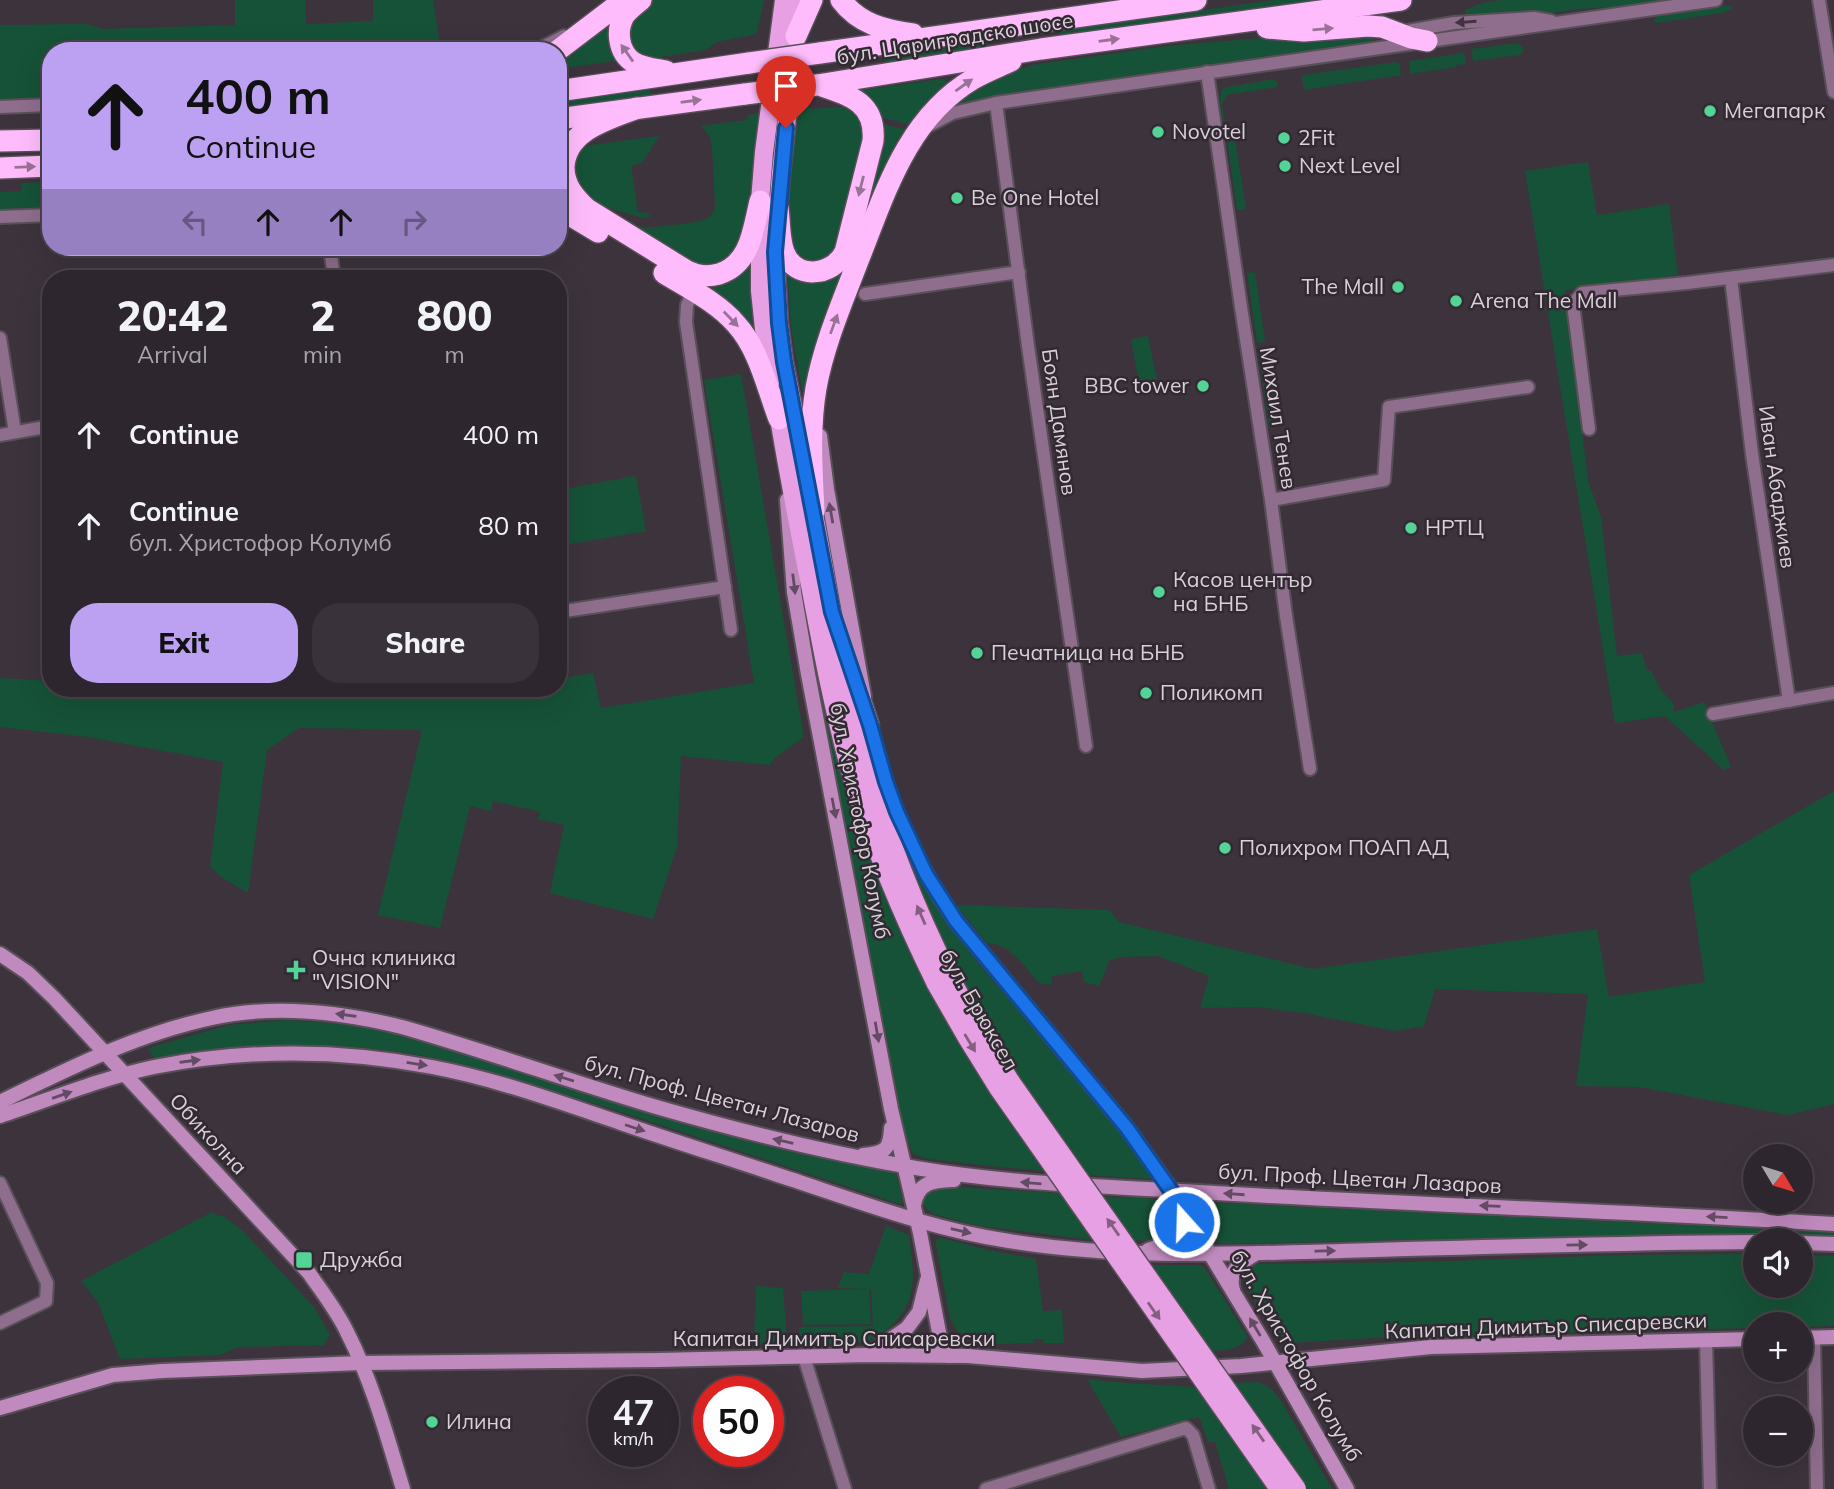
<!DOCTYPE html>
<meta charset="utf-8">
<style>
body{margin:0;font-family:Mulish,sans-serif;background:#3a323a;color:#f1f3f6;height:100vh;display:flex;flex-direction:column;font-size:26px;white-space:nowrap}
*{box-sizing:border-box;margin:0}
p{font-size:23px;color:#a7a5aa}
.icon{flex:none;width:38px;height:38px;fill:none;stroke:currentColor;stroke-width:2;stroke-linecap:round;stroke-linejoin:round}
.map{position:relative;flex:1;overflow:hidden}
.details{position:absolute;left:42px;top:270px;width:525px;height:427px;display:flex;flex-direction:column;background:#2e262e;border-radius:28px;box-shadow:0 7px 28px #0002,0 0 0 2px #49434a}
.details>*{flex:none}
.hud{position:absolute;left:42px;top:42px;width:525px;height:214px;border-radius:28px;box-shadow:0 7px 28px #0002,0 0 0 2px #49434a;background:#bca0f2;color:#111;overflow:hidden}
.needle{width:46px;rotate:128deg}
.tools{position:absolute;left:1743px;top:1144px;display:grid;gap:14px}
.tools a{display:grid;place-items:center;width:70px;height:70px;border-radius:50%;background:#2e262e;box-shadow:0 7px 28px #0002,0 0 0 2px #49434a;font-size:35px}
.speed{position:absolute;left:588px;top:1376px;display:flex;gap:14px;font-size:35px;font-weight:700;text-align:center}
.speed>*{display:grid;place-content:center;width:91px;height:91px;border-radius:50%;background:#2e262e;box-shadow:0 7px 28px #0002,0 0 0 2px #49434a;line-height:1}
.speed small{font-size:18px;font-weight:400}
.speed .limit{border:10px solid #d22;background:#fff;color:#111}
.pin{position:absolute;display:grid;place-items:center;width:60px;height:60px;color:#fff;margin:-72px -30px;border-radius:50% 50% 50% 0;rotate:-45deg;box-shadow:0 0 7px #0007}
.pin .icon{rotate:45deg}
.me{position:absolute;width:77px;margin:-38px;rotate:340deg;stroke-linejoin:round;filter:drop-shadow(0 0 5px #0008)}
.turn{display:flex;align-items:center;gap:24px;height:147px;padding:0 28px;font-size:32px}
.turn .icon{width:91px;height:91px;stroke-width:2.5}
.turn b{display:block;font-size:49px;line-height:60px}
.lanes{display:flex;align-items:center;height:66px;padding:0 28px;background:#0003;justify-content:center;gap:35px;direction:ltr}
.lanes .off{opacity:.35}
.eta{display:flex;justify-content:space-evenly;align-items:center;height:119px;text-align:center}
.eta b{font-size:42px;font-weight:800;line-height:49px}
.button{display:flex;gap:14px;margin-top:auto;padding:14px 28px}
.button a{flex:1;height:80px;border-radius:28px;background:#bca0f2;color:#111;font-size:28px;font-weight:800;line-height:80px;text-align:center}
.button a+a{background:#3a323a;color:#f1f3f6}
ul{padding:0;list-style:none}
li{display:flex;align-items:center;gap:21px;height:91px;padding:0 28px}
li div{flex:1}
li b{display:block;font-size:26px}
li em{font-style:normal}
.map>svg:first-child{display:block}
</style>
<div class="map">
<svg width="1834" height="1489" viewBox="0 0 1834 1489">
<rect width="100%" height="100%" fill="#3d333d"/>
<g fill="#165237">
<polygon points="235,0 305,0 306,24 373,21 373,0 433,0 441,51 51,51 51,98 0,99 0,25 87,24 102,29 235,25"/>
<polygon points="651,0 764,0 757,32 753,35 716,42 709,48 700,51 648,59 626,46 633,15"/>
<polygon points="1274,0 1331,0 1062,38 1059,35 1059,32 1063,30"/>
<polygon points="1501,0 1678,0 1635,6 1579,9 1537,15 1438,23 1437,18 1465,14 1465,10 1483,3"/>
<polygon points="1726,5 1734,8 1722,13 1657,23 1654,21 1658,15"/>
<polygon points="612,24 622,60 558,69 558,58 581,47"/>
<path d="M1351 31 1388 35 1357 46 1144 74 957 103C979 85 1004 73 1032 65L1165 46Z"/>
<polygon points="985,40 988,44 986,48 891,62 887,63 883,59 886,54 889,54"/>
<polygon points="1518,43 1523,48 1523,52 1520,55 1473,61 1471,49"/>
<polygon points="1464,53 1466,64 1457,65 1456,67 1410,74 1409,61"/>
<polygon points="1396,62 1400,64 1401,75 1304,90 1302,78 1303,75"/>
<polygon points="941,79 946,80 947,83 911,125 876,116 856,91"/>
<path d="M1274 79 1277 82 1278 87 1227 95 1222 104 1225 121 1223 122C1222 111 1217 97 1223 88Z"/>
<polygon points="646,89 649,89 651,92 648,97 558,109 558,99"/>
<path d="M810 106 811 109 849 106 867 126 835 258 807 264 786 245C785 199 793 153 799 108Z"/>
<path d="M760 113 750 204 736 258 702 270 617 220C626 222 635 226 644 227 654 228 696 223 706 219 712 216 714 212 715 206L712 148 710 137 701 126 747 120 748 115Z"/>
<polygon points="882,124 907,130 894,150 806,390 802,391 791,326 787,269 826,276"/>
<polygon points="1233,125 1246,209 1237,210 1225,126"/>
<polygon points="659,136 642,163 631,166 638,212 647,213 650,215 649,218 643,218 598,205 571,181 577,147"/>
<polygon points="1588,162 1597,215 1669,204 1678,275 1565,290 1588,481 1601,517 1617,656 1642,653 1647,670 1651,671 1660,689 1673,703 1674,712 1704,702 1731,767 1724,770 1665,716 1615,723 1525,171"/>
<polygon points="51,182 51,207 0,209 0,192 21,191 21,183"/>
<polygon points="749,264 753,335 689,278"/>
<polygon points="1255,272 1265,342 1257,343 1247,273"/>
<polygon points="1148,336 1157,380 1139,384 1131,339"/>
<polygon points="1267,355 1278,426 1269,428 1259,356"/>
<polygon points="741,374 804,737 775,758 769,765 681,756 677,847 653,919 550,893 564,825 538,819 540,812 493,801 491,811 470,806 440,928 378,915 422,730 299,728 267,750 248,893 221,877 210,866 223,762 88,737 0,727 0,678 51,681 51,688 558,688 558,679 593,673 601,708 754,683 704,380"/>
<polygon points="636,476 646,531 565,545 558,508 558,490"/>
<path d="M796 554 870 855 914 959 960 1046 988 1090 1043 1171 989 1166 924 1158 912 1153 909 1143 906 1142C871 946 827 751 796 554Z"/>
<path d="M1834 791V1104L1788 1115 1639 1087 1576 1086 1588 994 1435 989 1424 1026 1396 1031 1303 1013 1257 1007 1200 1008 1209 976 1158 956 1122 957 1110 960 1099 986 1084 982 1082 971 1051 976 1052 985 1039 983C1024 966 1011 944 987 943L956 905 1109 910 1119 922 1313 969 1597 929 1609 997 1705 982 1689 875Z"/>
<path d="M889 814C910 855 929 898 957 936 993 985 1036 1028 1075 1074 1102 1106 1126 1139 1150 1173L1151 1177 1150 1179 1086 1175 1015 1071 943 947Z"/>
<path d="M283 1020 345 1024 402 1034 685 1124 788 1151 893 1172 896 1174 903 1202 900 1204C806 1173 712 1142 618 1111 544 1088 470 1061 392 1051 313 1041 233 1045 155 1059L148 1048 229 1025Z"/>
<polygon points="944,1185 983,1189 1060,1193 1093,1240 979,1226 933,1214 924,1206 923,1195 925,1191"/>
<path d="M1101 1197C1115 1198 1158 1196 1168 1203 1177 1210 1177 1219 1177 1229L1159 1241 1132 1240Z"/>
<polygon points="1196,1202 1834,1232 1834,1236 1685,1234 1223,1244 1219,1243 1195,1206"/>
<polygon points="212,1212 217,1215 225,1217 243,1231 314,1307 330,1335 324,1345 238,1347 220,1355 120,1359 98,1302 81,1281"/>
<path d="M886 1226 909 1235C913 1268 920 1297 894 1323 887 1331 877 1338 867 1341 853 1345 818 1343 801 1344L799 1327 873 1326 871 1289H869L871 1324 803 1325 801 1291 867 1289 838 1288 844 1272 869 1274Z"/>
<polygon points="941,1238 988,1250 1036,1259 1043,1311 1062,1310 1064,1343 1044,1343 1043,1339 1033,1339 1033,1343 998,1344 984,1343 967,1339 959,1333 950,1319 936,1245 936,1240"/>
<polygon points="1755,1254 1755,1286 1801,1286 1801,1255 1834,1256 1834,1326 1801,1327 1801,1325 1755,1325 1755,1328 1374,1338 1290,1343 1278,1339 1275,1334 1245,1286 1243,1275 1245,1270 1257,1264 1422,1262 1625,1255"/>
<path d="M1149 1265H1199L1204 1267 1246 1334 1247 1338C1239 1351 1223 1350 1209 1351Z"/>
<polygon points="756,1286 783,1288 787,1340 781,1344 754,1344"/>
<polygon points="1087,1379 1125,1383 1196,1387 1269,1489 1229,1489 1215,1442 1208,1442 1199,1417 1121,1437"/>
<path d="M1256 1382C1268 1385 1272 1389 1280 1399L1332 1489H1307L1232 1383Z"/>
</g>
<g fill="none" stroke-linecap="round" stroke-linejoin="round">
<g stroke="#594f59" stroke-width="16">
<g id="street">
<polyline points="1819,0 1834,92"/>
<polyline points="1402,32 1454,23 1534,18 1551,21"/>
<polyline points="535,51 564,36"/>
<polyline points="1207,72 1241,307 1271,500 1286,616 1310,769"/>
<polyline points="996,103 1028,346 1086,746"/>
<polyline points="0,107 51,105"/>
<polyline points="928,126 953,113 996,103 1716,0"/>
<polyline points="0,217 51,215"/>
<polyline points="330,247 334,278"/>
<polyline points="1731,278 1752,454 1789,701"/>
<polyline points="693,291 687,305 686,322 731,630"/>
<polyline points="865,294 1019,272"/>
<polyline points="0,338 15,432"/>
<polyline points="1589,429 1573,304 1582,293 1687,283 1834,265"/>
<polyline points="0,435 51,426"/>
<polyline points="1271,500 1384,480 1389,407 1528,387"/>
<polyline points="558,612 725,587"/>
<polyline points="1713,714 1834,693"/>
<polyline points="0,1183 47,1283 46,1301 0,1323"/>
<polyline points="1814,1338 1817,1489"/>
<polyline points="1706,1341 1710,1489"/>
<polyline points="804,1357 845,1489"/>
<polyline points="986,1489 1186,1428 1193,1435 1209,1489"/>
</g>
</g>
<g stroke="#594f59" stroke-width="18">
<g id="secondary">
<polyline points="820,436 827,489 864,696"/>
<polyline points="787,500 794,592 808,674 891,1109 920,1233 942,1348 949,1356"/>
<path d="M868 716C882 789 913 860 956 921L1127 1128 1172 1191 1263 1341 1347 1489"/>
<path d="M0 954 28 973 54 998 309 1273C322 1292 337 1311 347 1332 372 1381 387 1436 403 1489"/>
<path d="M0 1102C68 1069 137 1034 212 1018 274 1004 341 1012 402 1027 486 1051 569 1081 653 1106 739 1131 827 1153 916 1168 1010 1184 1104 1186 1199 1192 1411 1205 1623 1211 1834 1224"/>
<path d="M0 1116C51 1099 102 1078 154 1067 246 1049 340 1049 432 1067 496 1079 559 1102 621 1123 673 1141 724 1157 775 1174 852 1199 929 1229 1009 1241 1119 1259 1230 1254 1341 1251 1479 1247 1617 1243 1755 1242"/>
<path d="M863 1155C885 1153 890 1150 891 1128"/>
<path d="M914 1205C918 1181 934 1181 954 1180"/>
<polyline points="1801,1243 1834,1244"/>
<path d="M1148 1250C1170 1242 1188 1239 1182 1210"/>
<path d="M1233 1290C1227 1270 1242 1262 1257 1253"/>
<polyline points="1801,1338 1834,1337"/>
<polyline points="869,1354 907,1328 919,1312 927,1280"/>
<polyline points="0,1408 113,1375 162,1371 361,1363 659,1360 868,1355 968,1356 1142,1371 1241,1366 1431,1347 1755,1339"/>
</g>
</g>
<g stroke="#594f59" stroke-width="21">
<g id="primary">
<polyline points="800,0 781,173 775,252 779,323 784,362 806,471"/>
<polyline points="772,379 764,329 760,291 760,201 764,152 784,0"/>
<path d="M777 407C787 466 798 525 810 585 822 649 834 714 852 777 874 848 903 917 936 984"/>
<path d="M811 499C824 563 833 628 848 692 870 791 905 887 950 977"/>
<polyline points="857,685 870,725"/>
</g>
</g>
<g stroke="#594f59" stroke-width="24">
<g id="highway">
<path d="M641 0C635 5 628 10 624 16 616 30 618 52 633 62 642 68 655 69 666 71"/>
<path d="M841 0C859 24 884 30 913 34"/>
<polyline points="1267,28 1304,31 1368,26 1382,27 1411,38 1427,41"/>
<polyline points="796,36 812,0"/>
<polyline points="557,51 624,0"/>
<polyline points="820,53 1196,0"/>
<polyline points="817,85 1041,49 1401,0"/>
<polyline points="558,91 749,63"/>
<path d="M637 108C609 120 566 129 564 167 564 185 574 197 587 209L687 271C697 276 708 277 719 274 751 264 753 229 760 201"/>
<polyline points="558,119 745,94"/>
<polyline points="0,141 51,140"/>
<polyline points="0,168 51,166"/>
<polyline points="558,208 598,232"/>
<path d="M778 208C780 222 779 239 784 252 795 280 832 277 845 252L873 141C876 104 852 96 822 86"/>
<path d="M664 273C688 288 717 302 736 324 759 349 767 388 779 419"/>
<path d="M814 511C812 470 809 429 816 388 824 344 842 303 858 261 885 194 906 119 973 79 985 72 998 67 1011 61"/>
</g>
</g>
<use href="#street" stroke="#8f6d8d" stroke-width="12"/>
<use href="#secondary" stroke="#c08abe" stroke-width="14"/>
<use href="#primary" stroke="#e6a0e3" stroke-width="18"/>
<use href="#highway" stroke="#ffbcfc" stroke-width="21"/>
<g stroke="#594f59" stroke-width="21" stroke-linecap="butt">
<g id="primary-bridge">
<polyline points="950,977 982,1035 1011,1082 1297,1489"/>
<polyline points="936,984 967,1038 998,1088 1279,1489"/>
</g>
</g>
<g stroke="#594f59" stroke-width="24" stroke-linecap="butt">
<g id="highway-bridge">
<polyline points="749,63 820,53"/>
<polyline points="745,94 817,85"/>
</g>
</g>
<use href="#primary-bridge" stroke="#e6a0e3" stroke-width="18"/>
<use href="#highway-bridge" stroke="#ffbcfc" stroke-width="21"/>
</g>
<defs><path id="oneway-solid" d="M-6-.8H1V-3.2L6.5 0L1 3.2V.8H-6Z" transform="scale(1.75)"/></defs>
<use fill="#413340" href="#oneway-solid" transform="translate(1466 22) rotate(176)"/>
<g fill="#997298">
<use href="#oneway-solid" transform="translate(1323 29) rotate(-5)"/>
<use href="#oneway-solid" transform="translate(1109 40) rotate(-8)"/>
<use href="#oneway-solid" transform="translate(627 53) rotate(-125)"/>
<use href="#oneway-solid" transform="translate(964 85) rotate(-35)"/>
<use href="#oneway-solid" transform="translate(691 101) rotate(-8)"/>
<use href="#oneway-solid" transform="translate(25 167) rotate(-2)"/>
<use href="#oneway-solid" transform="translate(861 186) rotate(104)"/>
<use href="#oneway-solid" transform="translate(731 319) rotate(46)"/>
<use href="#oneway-solid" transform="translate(834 324) rotate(-70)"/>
</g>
<g fill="#644b64">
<use href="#oneway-solid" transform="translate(831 513) rotate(-100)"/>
<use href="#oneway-solid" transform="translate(794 584) rotate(83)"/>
<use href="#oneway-solid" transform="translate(834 808) rotate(79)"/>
<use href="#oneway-solid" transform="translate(346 1015) rotate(-172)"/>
<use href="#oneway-solid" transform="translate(877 1032) rotate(80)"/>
<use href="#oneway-solid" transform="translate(190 1061) rotate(-8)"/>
<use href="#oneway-solid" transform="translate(417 1064) rotate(9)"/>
<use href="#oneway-solid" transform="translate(564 1078) rotate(-163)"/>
<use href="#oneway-solid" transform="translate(62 1095) rotate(-19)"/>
<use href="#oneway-solid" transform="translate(635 1128) rotate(18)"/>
<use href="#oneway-solid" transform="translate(783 1141) rotate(-167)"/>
<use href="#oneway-solid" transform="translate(1031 1183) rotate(-175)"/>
<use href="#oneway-solid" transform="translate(1234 1194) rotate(-176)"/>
<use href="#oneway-solid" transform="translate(1490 1206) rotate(-178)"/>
<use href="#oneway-solid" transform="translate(1717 1217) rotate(-177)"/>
<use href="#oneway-solid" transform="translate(961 1231) rotate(13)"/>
<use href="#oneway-solid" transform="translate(1577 1245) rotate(-1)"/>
<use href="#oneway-solid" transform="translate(1325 1251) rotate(-1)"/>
<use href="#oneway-solid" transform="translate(1255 1327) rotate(-121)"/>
</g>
<g fill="#845f82">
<use href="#oneway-solid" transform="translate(921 915) rotate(-114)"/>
<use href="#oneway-solid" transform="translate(970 1043) rotate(59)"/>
<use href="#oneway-solid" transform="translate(1113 1227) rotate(-125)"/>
<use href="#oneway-solid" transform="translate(1154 1311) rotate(55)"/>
<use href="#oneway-solid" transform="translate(1258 1433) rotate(-125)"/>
</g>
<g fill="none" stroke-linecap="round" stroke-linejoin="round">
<g stroke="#114b97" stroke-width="18">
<polyline id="route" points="786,128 775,252 779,323 784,362 832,612 870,725 886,782 897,812 926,874 956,921 1127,1128 1179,1202 1184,1222"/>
</g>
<use href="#route" stroke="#1a73e8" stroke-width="12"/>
</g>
<g fill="#53d396" stroke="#332933" stroke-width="2.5">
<circle cx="1710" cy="111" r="7"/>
<circle cx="1158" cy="132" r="7"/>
<circle cx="1284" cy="138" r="7"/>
<circle cx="1285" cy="166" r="7"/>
<circle cx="957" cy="198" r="7"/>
<circle cx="1398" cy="287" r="7"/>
<circle cx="1456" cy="301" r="7"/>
<circle cx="1203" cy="386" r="7"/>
<circle cx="1411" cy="528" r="7"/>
<circle cx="1159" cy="592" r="7"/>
<circle cx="977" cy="653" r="7"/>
<circle cx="1146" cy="693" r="7"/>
<circle cx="1225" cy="848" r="7"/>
<path d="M292.5 959.5h7v7h7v7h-7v7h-7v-7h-7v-7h7z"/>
<rect x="295" y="1251" width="18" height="18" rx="3.5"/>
<circle cx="432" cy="1422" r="7"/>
</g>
<g text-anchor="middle" stroke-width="5" stroke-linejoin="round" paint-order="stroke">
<g font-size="21" fill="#d8d1d8" stroke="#332933">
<text transform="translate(955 39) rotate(-9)" y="7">бул. Цариградско шосе</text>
<text transform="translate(1278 418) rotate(81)" y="7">Михаил Тенев</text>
<text transform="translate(1059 422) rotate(82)" y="7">Боян Дамянов</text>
<text transform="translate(1777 487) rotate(82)" y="7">Иван Абаджиев</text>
<text transform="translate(860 821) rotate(79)" y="7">бул. Христофор Колумб</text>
<text transform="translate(979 1010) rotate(60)" y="7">бул. Брюксел</text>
<text transform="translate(722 1099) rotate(15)" y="7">бул. Проф. Цветан Лазаров</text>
<text transform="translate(208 1134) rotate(47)" y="7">Обиколна</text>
<text transform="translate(1360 1179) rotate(3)" y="7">бул. Проф. Цветан Лазаров</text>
<text transform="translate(1546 1326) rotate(-2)" y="7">Капитан Димитър Списаревски</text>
<text x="834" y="1346">Капитан Димитър Списаревски</text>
<text transform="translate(1296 1356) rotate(60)" y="7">бул. Христофор Колумб</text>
</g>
<g font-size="21" fill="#d8d1d8" stroke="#332933" text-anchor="start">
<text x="1724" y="118">Мегапарк</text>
<text x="1172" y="139">Novotel</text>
<text x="1298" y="145">2Fit</text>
<text x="1299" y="173">Next Level</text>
<text x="971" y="205">Be One Hotel</text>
<text x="1384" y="294" text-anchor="end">The Mall</text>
<text x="1470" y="308">Arena The Mall</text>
<text x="1189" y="393" text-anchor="end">BBC tower</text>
<text x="1425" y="535">НРТЦ</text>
<text x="1173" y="587">Касов център<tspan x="1173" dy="24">на БНБ</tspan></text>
<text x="991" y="660">Печатница на БНБ</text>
<text x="1160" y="700">Поликомп</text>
<text x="1239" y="855">Полихром ПОАП АД</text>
<text x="312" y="965">Очна клиника<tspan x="312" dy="24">"VISION"</tspan></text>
<text x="320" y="1267">Дружба</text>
<text x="446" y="1429">Илина</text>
</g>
</g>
</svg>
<div class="tools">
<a><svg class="needle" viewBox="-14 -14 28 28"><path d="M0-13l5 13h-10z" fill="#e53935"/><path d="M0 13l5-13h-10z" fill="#a7a5aa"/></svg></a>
<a><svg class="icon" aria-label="sound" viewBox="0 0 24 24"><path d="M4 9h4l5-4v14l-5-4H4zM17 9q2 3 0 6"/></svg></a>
<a>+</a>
<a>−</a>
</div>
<div class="speed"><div>47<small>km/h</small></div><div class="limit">50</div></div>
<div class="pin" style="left:786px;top:128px;background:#d93025"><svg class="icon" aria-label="arrive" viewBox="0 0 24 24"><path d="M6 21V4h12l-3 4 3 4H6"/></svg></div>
<svg class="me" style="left:1184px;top:1222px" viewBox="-20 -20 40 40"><circle r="17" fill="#1a73e8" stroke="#fff" stroke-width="3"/><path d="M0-11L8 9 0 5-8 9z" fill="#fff"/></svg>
<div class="hud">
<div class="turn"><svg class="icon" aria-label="ahead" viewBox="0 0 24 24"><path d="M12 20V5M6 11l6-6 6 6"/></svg><div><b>400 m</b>Continue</div></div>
<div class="lanes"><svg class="icon off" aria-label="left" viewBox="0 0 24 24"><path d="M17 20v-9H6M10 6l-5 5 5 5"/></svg><svg class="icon" aria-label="ahead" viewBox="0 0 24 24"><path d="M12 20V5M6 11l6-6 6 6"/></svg><svg class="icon" aria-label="ahead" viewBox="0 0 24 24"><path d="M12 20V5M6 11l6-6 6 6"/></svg><svg class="icon off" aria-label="right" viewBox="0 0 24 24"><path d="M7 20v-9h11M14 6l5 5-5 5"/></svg></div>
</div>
<section class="details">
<div class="eta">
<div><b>20:42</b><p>Arrival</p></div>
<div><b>2</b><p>min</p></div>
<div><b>800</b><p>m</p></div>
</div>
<ul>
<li><svg class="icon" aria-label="ahead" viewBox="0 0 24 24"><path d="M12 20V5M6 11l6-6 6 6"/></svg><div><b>Continue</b></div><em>400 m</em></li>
<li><svg class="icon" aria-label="ahead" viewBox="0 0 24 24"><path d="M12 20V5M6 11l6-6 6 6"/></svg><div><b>Continue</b><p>бул. Христофор Колумб</p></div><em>80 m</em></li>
</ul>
<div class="button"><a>Exit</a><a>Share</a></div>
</section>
</div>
